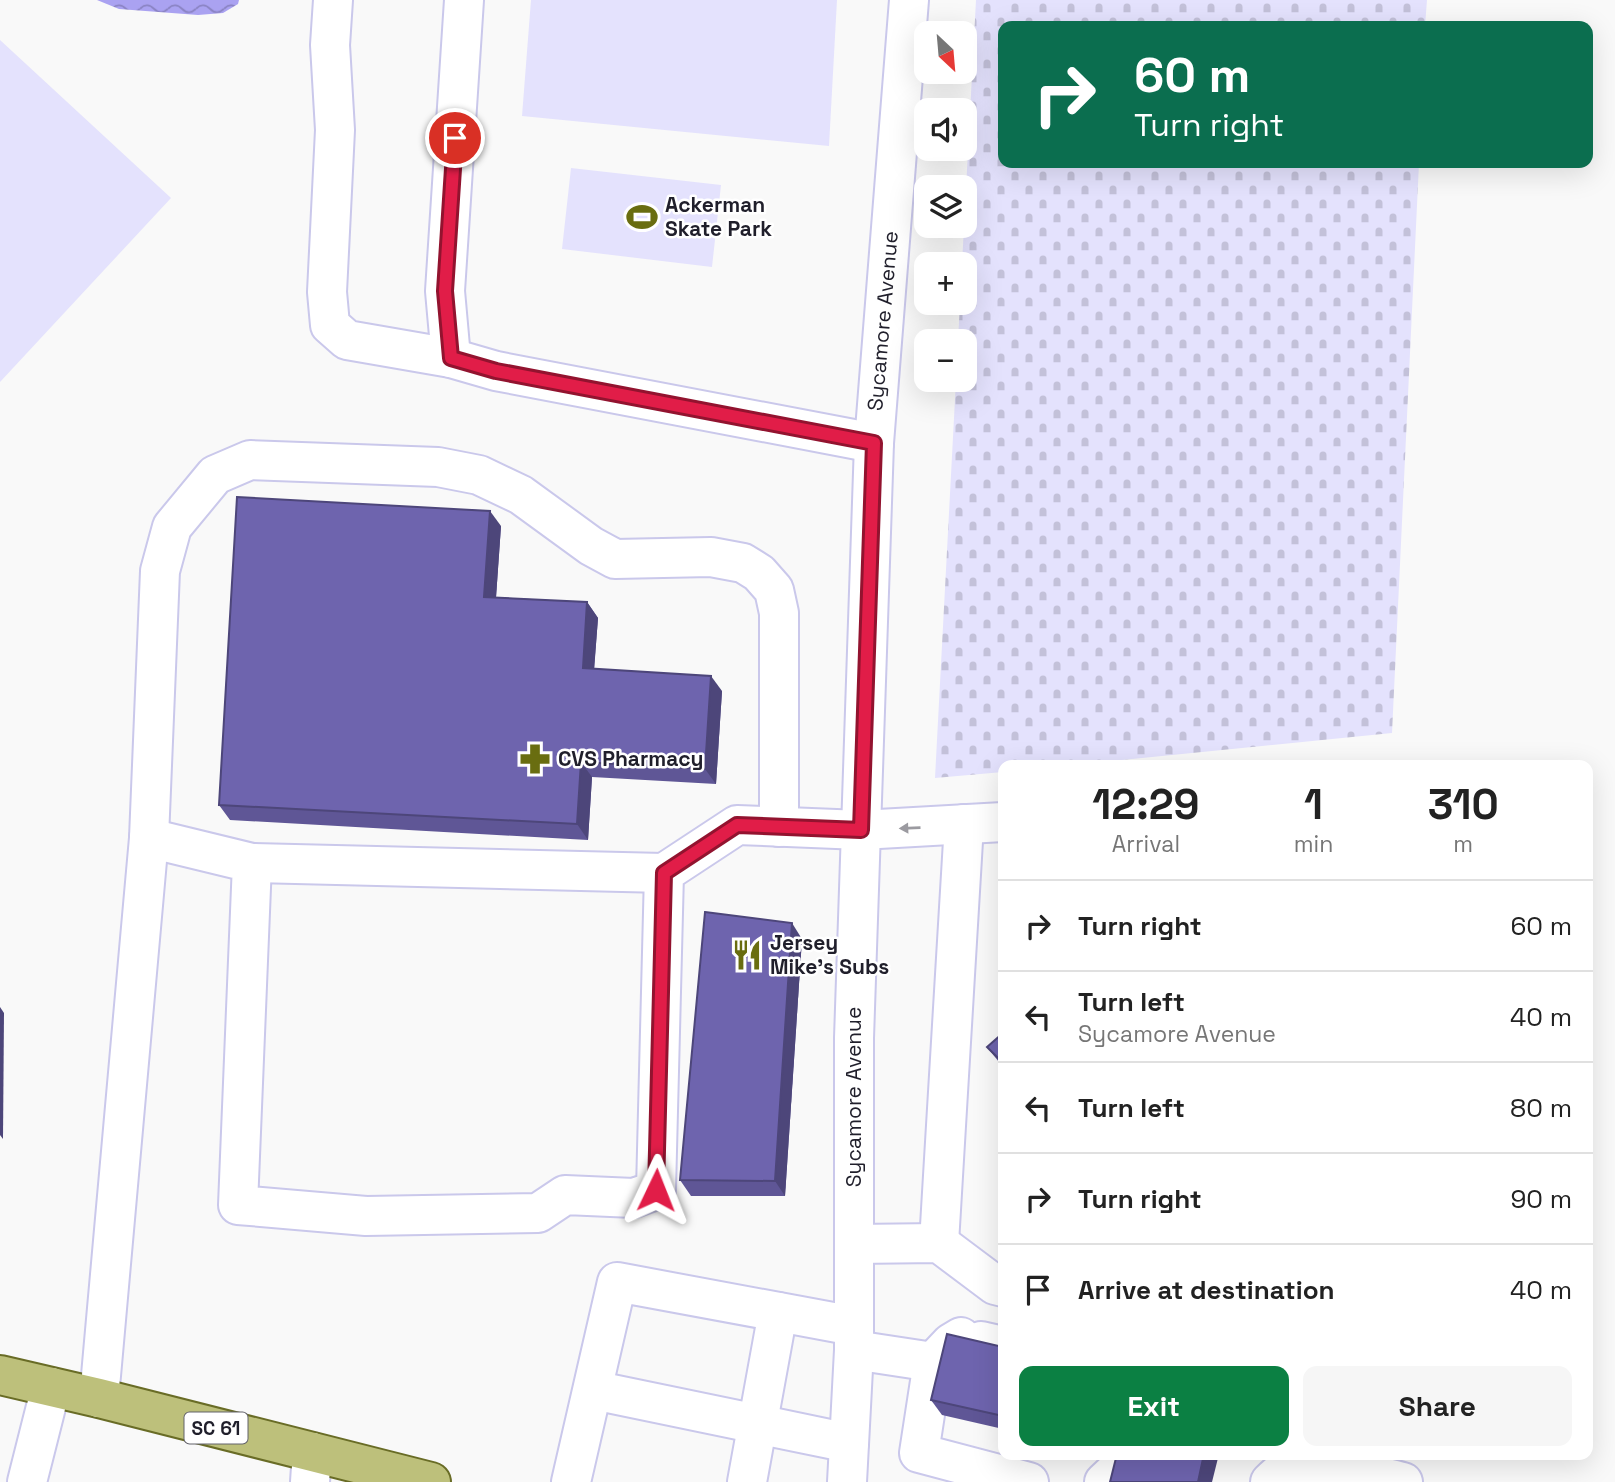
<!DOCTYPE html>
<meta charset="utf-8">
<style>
body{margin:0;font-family:"Space Grotesk",sans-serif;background:#f6f6f6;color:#222;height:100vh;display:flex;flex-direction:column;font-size:26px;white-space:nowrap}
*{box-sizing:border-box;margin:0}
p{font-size:23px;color:#767676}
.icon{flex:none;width:38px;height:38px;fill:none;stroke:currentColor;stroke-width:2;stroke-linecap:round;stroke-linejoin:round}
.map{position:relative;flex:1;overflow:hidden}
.sheet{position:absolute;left:998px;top:760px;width:595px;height:700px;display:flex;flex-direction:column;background:#fff;border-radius:14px;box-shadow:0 7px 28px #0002}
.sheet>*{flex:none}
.hud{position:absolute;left:998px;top:21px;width:595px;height:147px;border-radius:14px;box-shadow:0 7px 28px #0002;background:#0b6e4f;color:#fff;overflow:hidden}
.needle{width:46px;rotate:154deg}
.buttons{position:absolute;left:914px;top:21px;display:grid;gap:14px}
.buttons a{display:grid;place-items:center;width:63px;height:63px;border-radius:14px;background:#fff;box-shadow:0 7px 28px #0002;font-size:35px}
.pin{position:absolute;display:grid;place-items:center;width:60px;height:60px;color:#fff;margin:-30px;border:4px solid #fff;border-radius:50%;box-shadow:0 2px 7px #0007}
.me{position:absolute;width:77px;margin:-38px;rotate:2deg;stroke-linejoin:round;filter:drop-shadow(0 0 5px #0008)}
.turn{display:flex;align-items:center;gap:24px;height:147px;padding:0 21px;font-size:32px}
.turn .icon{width:91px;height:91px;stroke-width:2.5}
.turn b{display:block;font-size:49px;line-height:60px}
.eta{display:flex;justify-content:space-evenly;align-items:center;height:119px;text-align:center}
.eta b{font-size:42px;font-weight:700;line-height:49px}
.primary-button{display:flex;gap:14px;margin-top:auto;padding:14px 21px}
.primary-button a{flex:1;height:80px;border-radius:14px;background:#0b8043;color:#fff;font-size:28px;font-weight:700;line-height:80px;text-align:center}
.primary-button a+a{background:#f6f6f6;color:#222}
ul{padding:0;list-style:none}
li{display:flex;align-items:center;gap:21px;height:91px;padding:0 21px;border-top:2px solid #e0e0e0}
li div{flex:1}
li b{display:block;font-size:26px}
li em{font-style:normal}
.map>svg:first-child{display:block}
</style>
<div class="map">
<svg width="1615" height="1482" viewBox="0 0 1615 1482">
<defs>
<pattern id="cemetery-stones" width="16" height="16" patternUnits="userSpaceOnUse" patternTransform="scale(1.75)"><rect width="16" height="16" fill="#e4e2fd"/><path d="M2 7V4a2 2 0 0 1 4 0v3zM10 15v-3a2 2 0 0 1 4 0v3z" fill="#c3c1d9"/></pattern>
<pattern id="water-waves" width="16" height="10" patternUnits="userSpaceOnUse" patternTransform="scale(1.75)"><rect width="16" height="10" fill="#aaa2f1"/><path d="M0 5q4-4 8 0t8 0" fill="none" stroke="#8a83c3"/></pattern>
</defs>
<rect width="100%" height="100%" fill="#f9f9f9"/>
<polygon fill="url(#cemetery-stones)" points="976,0 1427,0 1425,26 1003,26 1003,163 1419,163 1392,733 1072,765 1003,765 1003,772 935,778 956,380 964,380 964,341 958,341 960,303 964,303 964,264 962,264"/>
<g fill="#e4e2fd">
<polygon points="531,0 837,0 829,146 522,116"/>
<polygon points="0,40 171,198 0,382"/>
<polygon points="571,168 721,185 712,267 562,249"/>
</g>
<polygon fill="url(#water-waves)" points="97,0 239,0 238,4 223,13 198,15 119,9"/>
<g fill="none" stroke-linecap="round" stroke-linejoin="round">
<g stroke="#cac8eb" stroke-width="42">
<g id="minor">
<polyline points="333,0 330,45 335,130 327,292 330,325 347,340 451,358 496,371 874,443"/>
<polyline points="451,358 445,291 464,0"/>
<polyline points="149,838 252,863 238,1205 366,1216 538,1213 565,1195 634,1198 656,1190 664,873 737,825 861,830 1003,822"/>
<polyline points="252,863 664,873"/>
<polyline points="939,1243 964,824"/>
<polyline points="854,1244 939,1243 995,1285 1003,1287"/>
<polyline points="961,1337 951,1343 933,1362 919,1453 1029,1482"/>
<polyline points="981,1341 1003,1346"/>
<polyline points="854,1350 933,1362"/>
<polyline points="593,1390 849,1443"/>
<polyline points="99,1398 149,838 160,571 172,527 215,475 250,460 438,467 479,475 521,495 591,546 615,559 711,557 743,563 759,573 774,590 779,613 779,827"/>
<polyline points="27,1482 51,1387"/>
<polyline points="310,1482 312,1452"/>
<polyline points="571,1482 617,1282 854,1326"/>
<polyline points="747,1482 778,1312"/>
<polyline points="847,1482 854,1350 854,1038 874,443 909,0"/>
<polyline points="1104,1482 1120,1467 1123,1454"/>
<path d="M1270 1482C1278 1474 1286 1467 1298 1465 1324 1461 1375 1476 1403 1482"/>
</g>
</g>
<g stroke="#696c26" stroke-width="42">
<polyline id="major" points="0,1375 99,1398 431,1482"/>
</g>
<use href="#minor" stroke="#fff" stroke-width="38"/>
<use href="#major" stroke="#bdc07b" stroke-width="38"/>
</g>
<g fill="#5f5696">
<polygon points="501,526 496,597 587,602 598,618 594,669 722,691 716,784 592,777 588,840 230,820 219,805"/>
<polygon points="802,939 785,1196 691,1196 680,1180"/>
<polygon points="1003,1033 1003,1067 987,1047"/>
<polygon points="1003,1347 1003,1429 942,1415 931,1400"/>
</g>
<g fill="#4d467a">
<polygon points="490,511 501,526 495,612 484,597"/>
<polygon points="587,602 598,618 593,684 583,668"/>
<polygon points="711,676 722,691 716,784 705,769"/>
<polygon points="581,762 592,777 588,840 577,824"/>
<polygon points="792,923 802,939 785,1196 775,1181"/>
<polygon points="0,1007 4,1013 3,1139 0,1135"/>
<polygon points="1204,1454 1219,1454 1212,1482 1198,1482"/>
</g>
<g fill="#6e64ae" stroke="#4d467a" stroke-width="2">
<polygon points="237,497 490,511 484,597 587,602 583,668 711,676 705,769 581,762 577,824 219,805"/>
<polygon points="705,912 792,923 775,1181 680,1180"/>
<polygon points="1003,1033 1003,1063 987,1047"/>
<polygon points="947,1334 1003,1347 1003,1416 931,1400"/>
<polygon points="1117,1454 1204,1454 1198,1482 1110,1482"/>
</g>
<defs><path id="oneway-solid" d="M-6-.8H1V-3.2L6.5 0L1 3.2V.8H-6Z" transform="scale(1.75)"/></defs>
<use fill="#9b9aa0" href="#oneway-solid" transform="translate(910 828) rotate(178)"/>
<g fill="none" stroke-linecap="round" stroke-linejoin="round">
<g stroke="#92132f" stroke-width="18">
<polyline id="route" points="455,138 445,291 451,358 496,371 874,443 861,830 737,825 664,873 656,1190"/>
</g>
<use href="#route" stroke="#e11d48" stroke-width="12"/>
</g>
<defs>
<g id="stadium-bare" transform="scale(2.415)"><path d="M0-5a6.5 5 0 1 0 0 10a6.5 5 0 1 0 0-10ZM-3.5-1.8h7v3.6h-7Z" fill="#696d10" stroke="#fff" stroke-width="2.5" paint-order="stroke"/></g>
<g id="pharmacy-bare" transform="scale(2.415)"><path d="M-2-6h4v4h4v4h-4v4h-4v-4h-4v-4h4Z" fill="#696d10" stroke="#fff" stroke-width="2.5" paint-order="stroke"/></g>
<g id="restaurant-bare" transform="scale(2.415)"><path d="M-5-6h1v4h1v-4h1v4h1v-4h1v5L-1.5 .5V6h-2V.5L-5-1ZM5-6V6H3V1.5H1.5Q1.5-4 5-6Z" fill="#696d10" stroke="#fff" stroke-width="2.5" paint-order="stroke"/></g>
</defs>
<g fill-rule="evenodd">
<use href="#stadium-bare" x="642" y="217"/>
<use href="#pharmacy-bare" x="535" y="759"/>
<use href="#restaurant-bare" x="747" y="955"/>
</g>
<g text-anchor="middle" stroke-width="5" stroke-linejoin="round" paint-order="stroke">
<rect fill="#fff" stroke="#63626b" stroke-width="2" x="184.5" y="1412.5" width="63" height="31" rx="5"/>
<g font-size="19" font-weight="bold" fill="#201f2b">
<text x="216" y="1435">SC 61</text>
</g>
<g font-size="21" font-weight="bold" fill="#201f2b" stroke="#fff" text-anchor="start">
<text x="665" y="212">Ackerman<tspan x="665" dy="24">Skate Park</tspan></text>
<text x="558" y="766">CVS Pharmacy</text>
<text x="770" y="950">Jersey<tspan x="770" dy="24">Mike's Subs</tspan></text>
</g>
<g font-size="21" fill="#201f2b" stroke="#fff">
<text transform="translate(883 321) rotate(-85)" y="7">Sycamore Avenue</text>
<text transform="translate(854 1097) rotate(-90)" y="7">Sycamore Avenue</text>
</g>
</g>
</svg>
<div class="buttons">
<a><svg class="needle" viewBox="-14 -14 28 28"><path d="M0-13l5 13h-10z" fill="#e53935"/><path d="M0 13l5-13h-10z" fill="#767676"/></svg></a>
<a><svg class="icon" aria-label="sound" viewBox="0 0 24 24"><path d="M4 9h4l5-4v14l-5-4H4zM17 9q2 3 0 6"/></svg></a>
<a><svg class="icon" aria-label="layers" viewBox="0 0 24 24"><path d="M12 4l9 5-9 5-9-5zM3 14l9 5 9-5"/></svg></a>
<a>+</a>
<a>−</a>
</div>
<div class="pin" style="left:455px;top:138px;background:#d93025"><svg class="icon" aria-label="arrive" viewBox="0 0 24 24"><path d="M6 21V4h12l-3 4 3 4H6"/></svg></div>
<svg class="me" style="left:656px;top:1190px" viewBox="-20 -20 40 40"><path d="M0-17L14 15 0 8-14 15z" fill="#e11d48" stroke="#fff" stroke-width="4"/></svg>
<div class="hud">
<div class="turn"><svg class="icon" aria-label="right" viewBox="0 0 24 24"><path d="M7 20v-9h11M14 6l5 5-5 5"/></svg><div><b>60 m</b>Turn right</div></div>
</div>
<section class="sheet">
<div class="eta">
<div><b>12:29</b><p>Arrival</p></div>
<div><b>1</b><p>min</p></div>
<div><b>310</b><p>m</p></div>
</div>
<ul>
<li><svg class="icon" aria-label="right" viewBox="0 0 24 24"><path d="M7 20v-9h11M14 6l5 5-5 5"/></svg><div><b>Turn right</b></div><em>60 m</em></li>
<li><svg class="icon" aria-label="left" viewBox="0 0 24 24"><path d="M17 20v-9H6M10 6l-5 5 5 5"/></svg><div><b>Turn left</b><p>Sycamore Avenue</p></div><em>40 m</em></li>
<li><svg class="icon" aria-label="left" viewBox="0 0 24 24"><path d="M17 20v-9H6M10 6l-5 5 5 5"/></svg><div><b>Turn left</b></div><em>80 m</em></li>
<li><svg class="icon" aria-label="right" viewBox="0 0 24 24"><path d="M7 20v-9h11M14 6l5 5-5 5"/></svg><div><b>Turn right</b></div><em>90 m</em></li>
<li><svg class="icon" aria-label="arrive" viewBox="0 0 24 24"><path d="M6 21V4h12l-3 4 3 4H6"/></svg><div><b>Arrive at destination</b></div><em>40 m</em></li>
</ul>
<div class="primary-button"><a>Exit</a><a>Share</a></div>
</section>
</div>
